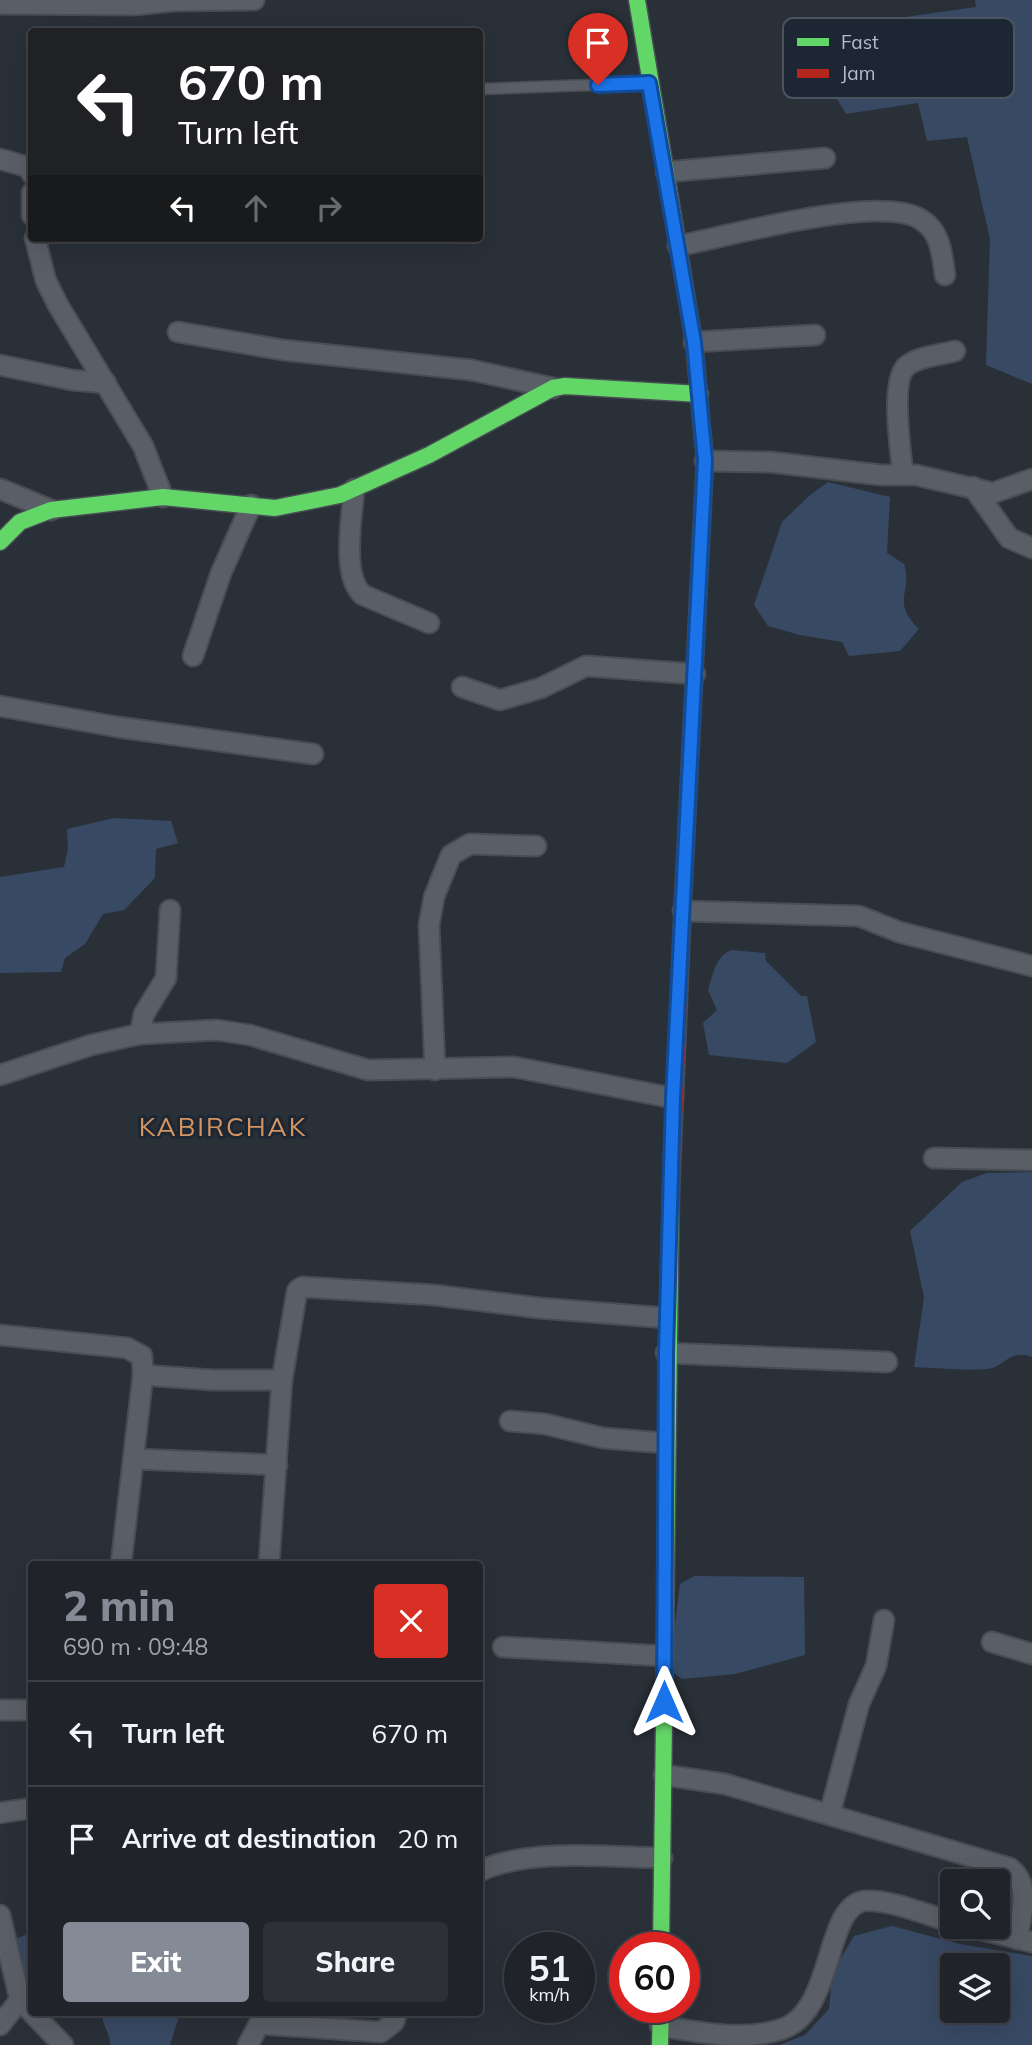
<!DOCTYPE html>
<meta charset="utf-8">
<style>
body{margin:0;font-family:Mulish,sans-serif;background:#2d3036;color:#f1f3f6;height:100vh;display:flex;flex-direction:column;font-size:26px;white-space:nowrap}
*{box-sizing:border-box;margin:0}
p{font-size:23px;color:#a2a4a8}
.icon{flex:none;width:38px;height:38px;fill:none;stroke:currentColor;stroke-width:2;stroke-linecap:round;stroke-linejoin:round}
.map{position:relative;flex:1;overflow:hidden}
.panel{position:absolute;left:28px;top:1561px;width:455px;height:455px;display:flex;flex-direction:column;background:#20242a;border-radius:7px;box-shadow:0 7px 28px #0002,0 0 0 2px #3d4147}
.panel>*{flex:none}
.hud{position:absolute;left:28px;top:28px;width:455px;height:214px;border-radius:7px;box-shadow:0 7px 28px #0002,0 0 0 2px #3d4147;background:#202124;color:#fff;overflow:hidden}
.controls{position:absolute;left:940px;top:1869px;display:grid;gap:14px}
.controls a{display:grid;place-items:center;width:70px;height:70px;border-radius:7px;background:#20242a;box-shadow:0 7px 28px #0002,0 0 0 2px #3d4147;font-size:35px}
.speed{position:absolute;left:504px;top:1932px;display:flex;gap:14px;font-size:35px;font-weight:700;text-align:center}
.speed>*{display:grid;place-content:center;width:91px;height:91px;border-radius:50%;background:#20242a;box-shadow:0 7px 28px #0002,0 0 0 2px #3d4147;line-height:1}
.speed small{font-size:18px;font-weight:400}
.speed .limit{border:10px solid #d22;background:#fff;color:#111}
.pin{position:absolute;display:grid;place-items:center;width:60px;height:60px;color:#fff;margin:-72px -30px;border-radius:50% 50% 50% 0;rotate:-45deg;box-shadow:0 0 7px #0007}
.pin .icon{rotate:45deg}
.me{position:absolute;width:77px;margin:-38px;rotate:0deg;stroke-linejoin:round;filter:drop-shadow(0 0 5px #0008)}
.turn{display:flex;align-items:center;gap:24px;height:147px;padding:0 35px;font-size:32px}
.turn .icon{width:91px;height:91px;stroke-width:2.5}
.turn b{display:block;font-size:49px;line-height:60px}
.lanes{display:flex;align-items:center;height:66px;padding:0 35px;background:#0003;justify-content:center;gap:35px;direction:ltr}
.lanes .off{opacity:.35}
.round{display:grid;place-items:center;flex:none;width:74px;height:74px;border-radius:7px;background:#2d3036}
.headline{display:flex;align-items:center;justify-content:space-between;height:119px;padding:0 35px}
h1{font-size:42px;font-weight:800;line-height:52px;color:#848b96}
.cta{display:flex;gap:14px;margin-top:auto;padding:14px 35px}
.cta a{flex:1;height:80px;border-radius:7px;background:#848b96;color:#fff;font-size:28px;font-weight:800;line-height:80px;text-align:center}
.cta a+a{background:#2d3036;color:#f1f3f6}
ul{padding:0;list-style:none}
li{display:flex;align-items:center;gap:21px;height:105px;padding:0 35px;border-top:2px solid #3d4147}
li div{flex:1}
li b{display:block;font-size:26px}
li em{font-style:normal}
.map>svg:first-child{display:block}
</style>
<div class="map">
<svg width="1032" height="2045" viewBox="0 0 1032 2045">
<rect width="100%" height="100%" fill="#2a3038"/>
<g fill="#384963" fill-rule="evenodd">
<polygon points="975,0 1032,0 1032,384 986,365 990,239 967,137 927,141 918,103 846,114 820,71 897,65 898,18 976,7"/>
<path d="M828 482 890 497 887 553 904 564C913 594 890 600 919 629L900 651 849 656 842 642 800 635 768 626 754 605 782 522 809 496Z"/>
<polygon points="114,818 171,821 178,843 156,849 155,878 124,910 103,914 85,944 65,958 61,972 0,973 0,877 64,867 68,849 67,829"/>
<path d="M732 950 765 953 766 961 801 996H807L816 1042 787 1063 709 1055 703 1023 717 1010 708 990C713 975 715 956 732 950Z"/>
<path d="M1032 1172V1357C1009 1348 1004 1368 987 1369 963 1371 938 1368 914 1367L924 1297 910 1231 962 1182 987 1173Z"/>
<polygon points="341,1559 408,1561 415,1564 340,1564"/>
<polygon points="694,1576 804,1577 805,1655 735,1674 682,1679 669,1670 680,1584"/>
<path d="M892 1926 960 1944 1032 1956V2045H779L805 2035 829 2009 832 1973 854 1936ZM952 1965H998V2011H952Z"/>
<polygon points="31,1933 31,1988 18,1980 17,1938"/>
<path d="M102 2013V2012L180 2013 170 2045H110C110 2032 102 2025 102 2013Z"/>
</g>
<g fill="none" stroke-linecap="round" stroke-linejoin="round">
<g stroke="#484c53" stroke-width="13">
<polyline id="lane" points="481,89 645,83"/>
</g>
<g stroke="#484c53" stroke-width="23">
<g id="street">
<polyline points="0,4 134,5 174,1 254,0"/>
<polyline points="0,159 28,167 32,174"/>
<polyline points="666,172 825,158"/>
<polyline points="32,193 32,215"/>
<polyline points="35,238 46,281 58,305 143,446 163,497"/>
<path d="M678 246C729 236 878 194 920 219 941 231 942 254 945 275"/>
<polyline points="178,332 283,350 471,370 553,388"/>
<polyline points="694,342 815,335"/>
<polyline points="0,365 72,380 106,383"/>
<polyline points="705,461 770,462 881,475 916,475 993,493 1032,479"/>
<path d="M903 475C901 452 889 378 908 365 920 356 941 355 955 351"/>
<polyline points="973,487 1009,538 1032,548"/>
<polyline points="0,489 51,510"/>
<path d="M354 489C352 517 341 576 363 595L429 623"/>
<polyline points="193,656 221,573 251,505"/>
<polyline points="462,687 500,700 541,688 586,666 695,674"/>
<polyline points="0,706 118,727 313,754"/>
<polyline points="683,911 859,916 899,932 1032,966"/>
<polyline points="140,1034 144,1014 166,978 170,910"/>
<polyline points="435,1070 429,925 434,897 451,855 470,844 536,846"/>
<polyline points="0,1075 91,1045 140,1034 217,1030 250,1035 368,1070 514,1067 673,1098"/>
<polyline points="934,1158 1032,1160"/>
<polyline points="0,1335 127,1348 142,1356 143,1375 121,1564"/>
<polyline points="666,1353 887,1362"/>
<polyline points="143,1375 212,1380 282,1380"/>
<polyline points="510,1421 545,1424 603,1438 665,1443"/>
<polyline points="135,1459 277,1465"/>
<polyline points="269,1564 282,1380 297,1291 302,1287 434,1295 539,1308 667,1318"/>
<polyline points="992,1642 1032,1654"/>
<polyline points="503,1647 664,1656"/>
<polyline points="0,1710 32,1710"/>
<path d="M664 1775 725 1784 1010 1868C1032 1885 1021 1915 1017 1939"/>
<polyline points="0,1813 32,1808"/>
<polyline points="830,1813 859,1704 876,1666 884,1620"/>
<path d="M480 1871C530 1848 606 1857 662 1858"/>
<polyline points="0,1915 20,2000 63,2045"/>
<polyline points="970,1927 1032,1942"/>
<polyline points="0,2025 20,2000"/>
<path d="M660 2026C700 2032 743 2042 782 2029 835 2011 824 1907 864 1901 886 1898 930 1916 952 1922"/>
<polyline points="248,2045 259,2024 381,2032 394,2022 397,2012"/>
</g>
</g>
<g stroke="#484c53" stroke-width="19">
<g id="fast">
<polyline points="637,0 694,342 705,461 683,900"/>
<polyline points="0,542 20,522 51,510 163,497 275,508 340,495 429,455 553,388 565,386 700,394"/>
<polyline points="661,1948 671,1189"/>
<polyline points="660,2045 661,2007"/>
</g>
</g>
<g stroke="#484c53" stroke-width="19">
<polyline id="jam" points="671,1189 683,900"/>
</g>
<use href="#lane" stroke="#5a5e66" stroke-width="10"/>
<use href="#street" stroke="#5a5e66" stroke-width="19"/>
<use href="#fast" stroke="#63d668" stroke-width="16"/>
<use href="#jam" stroke="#b3261e" stroke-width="16"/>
</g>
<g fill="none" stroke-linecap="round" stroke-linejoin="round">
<g stroke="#114b97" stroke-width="18">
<polyline id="route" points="598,85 649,83 694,342 705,461 673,1098 666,1353 664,1702"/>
</g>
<use href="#route" stroke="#1a73e8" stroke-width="12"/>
</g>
<g text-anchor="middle" stroke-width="6" stroke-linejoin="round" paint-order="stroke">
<g font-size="26" letter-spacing="2" fill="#d59563" stroke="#1d2633">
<text x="223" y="1136">KABIRCHAK</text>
</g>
</g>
<rect x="783" y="18" width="231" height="80" rx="10" fill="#1d2633" stroke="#4a5360" stroke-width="2"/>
<rect x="797" y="38" width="32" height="8" fill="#63d668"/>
<rect x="797" y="69" width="32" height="9" fill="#b3261e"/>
<g font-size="19" fill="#b4bcc9">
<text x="841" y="49">Fast</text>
<text x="841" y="80">Jam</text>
</g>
</svg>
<div class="controls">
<a><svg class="icon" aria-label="search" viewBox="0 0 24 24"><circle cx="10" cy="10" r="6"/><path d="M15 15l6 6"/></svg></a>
<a><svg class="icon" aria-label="layers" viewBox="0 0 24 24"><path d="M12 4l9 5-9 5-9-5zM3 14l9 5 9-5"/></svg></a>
</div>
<div class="speed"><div>51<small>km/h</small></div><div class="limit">60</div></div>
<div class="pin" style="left:598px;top:85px;background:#d93025"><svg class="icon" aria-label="arrive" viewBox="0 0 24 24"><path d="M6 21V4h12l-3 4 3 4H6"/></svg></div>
<svg class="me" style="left:664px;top:1702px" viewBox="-20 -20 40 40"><path d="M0-17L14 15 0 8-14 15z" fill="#1a73e8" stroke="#fff" stroke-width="4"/></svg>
<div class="hud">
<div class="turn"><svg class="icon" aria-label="left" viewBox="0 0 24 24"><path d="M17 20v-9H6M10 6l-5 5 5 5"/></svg><div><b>670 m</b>Turn left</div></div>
<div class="lanes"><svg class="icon" aria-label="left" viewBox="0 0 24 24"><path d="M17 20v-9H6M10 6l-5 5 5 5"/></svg><svg class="icon off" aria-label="ahead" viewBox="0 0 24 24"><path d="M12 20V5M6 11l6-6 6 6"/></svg><svg class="icon off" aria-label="right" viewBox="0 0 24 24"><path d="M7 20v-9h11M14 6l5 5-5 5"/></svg></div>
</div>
<section class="panel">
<div class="headline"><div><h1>2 min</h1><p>690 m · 09:48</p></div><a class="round" style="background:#d93025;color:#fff"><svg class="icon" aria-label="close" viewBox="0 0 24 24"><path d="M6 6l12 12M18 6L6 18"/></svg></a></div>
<ul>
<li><svg class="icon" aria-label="left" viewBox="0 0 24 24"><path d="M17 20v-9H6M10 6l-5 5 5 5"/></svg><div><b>Turn left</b></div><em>670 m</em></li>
<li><svg class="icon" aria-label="arrive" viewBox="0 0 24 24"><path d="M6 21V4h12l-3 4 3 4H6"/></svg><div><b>Arrive at destination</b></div><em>20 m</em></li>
</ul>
<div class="cta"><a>Exit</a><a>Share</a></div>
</section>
</div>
